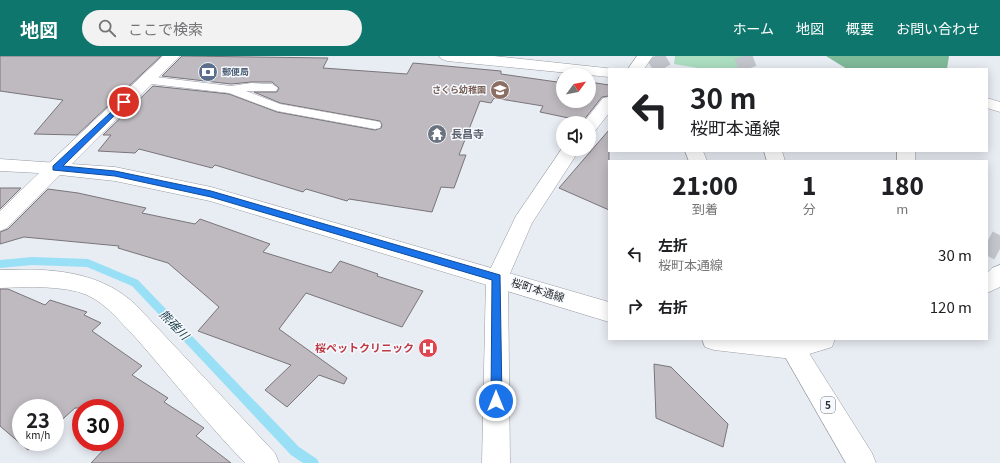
<!DOCTYPE html>
<html lang="ja">
<meta charset="utf-8">
<style>
body{margin:0;font-family:Georgia,"Noto Sans JP",serif;background:#f2f2f2;color:#202124;height:100vh;display:flex;flex-direction:column;font-size:15px;white-space:nowrap}
*{box-sizing:border-box;margin:0}
p{font-size:13px;color:#757577}
.icon{flex:none;width:22px;height:22px;fill:none;stroke:currentColor;stroke-width:2;stroke-linecap:round;stroke-linejoin:round}
.map{position:relative;flex:1;overflow:hidden}
.details{position:absolute;left:608px;top:104px;width:380px;height:180px;display:flex;flex-direction:column;background:#fff;border-radius:0px;box-shadow:0 2px 10px #0003}
.details>*{flex:none}
.hud{position:absolute;left:608px;top:12px;width:380px;height:84px;border-radius:0px;box-shadow:0 2px 10px #0003;background:#fff;color:#202124;overflow:hidden}
.needle{width:26px;rotate:58deg}
.tools{position:absolute;left:556px;top:12px;display:grid;gap:8px}
.tools a{display:grid;place-items:center;width:40px;height:40px;border-radius:50%;background:#fff;box-shadow:0 2px 10px #0003;font-size:20px}
.speed{position:absolute;left:12px;top:343px;display:flex;gap:8px;font-size:20px;font-weight:700;text-align:center}
.speed>*{display:grid;place-content:center;width:52px;height:52px;border-radius:50%;background:#fff;box-shadow:0 2px 10px #0003;line-height:1}
.speed small{font-size:10px;font-weight:400}
.speed .limit{border:6px solid #d22;background:#fff;color:#111}
.pin{position:absolute;display:grid;place-items:center;width:34px;height:34px;color:#fff;margin:-17px;border:2px solid #fff;border-radius:50%;box-shadow:0 1px 4px #0007}
.me{position:absolute;width:44px;margin:-22px;rotate:0deg;stroke-linejoin:round;filter:drop-shadow(0 0 3px #0008)}
.turn{display:flex;align-items:center;gap:14px;height:84px;padding:0 16px;font-size:18px}
.turn .icon{width:52px;height:52px;stroke-width:2.5}
.turn b{display:block;font-size:28px;line-height:34px}
.eta{display:flex;justify-content:space-evenly;align-items:center;height:68px;text-align:center}
.eta b{font-size:24px;font-weight:800;line-height:28px}
ul{padding:0;list-style:none}
li{display:flex;align-items:center;gap:12px;height:52px;padding:0 16px}
li div{flex:1}
li b{display:block;font-size:15px}
li em{font-style:normal}
header{display:flex;align-items:center;gap:24px;box-sizing:border-box;height:56px;padding:0 20px;background:#0f766e;color:#fff}
header strong{font-size:19px}
nav{display:flex;gap:22px;margin-inline-start:auto;font-size:14px}
.search{width:280px;height:36px;background:#f2f2f2;display:flex;align-items:center;gap:10px;box-sizing:border-box;padding:0 14px;border-radius:22px;color:#757577;font-size:15px}
.map>svg:first-child{display:block}
</style>
<header>
<strong>地図</strong>
<div class="search"><svg class="icon" aria-label="search" viewBox="0 0 24 24"><circle cx="10" cy="10" r="6"/><path d="M15 15l6 6"/></svg>ここで検索</div>
<nav><a>ホーム</a><a>地図</a><a>概要</a><a>お問い合わせ</a></nav>
</header>
<div class="map">
<svg width="1000" height="407" viewBox="0 0 1000 407">
<rect width="100%" height="100%" fill="#e8ecf3"/>
<polygon fill="#acdec1" points="675,0 744,0 743,13 704,13 674,8"/>
<polygon fill="#7fba99" points="826,0 949,0 947,13 847,13"/>
<g fill="none" stroke-linecap="round" stroke-linejoin="round">
<polygon fill="#99e0f7" fill-rule="evenodd" points="32,201 88,203 138,224 299,391 317,403 319,407 303,407 291,399 132,230 87,211 32,209 0,212 0,204"/>
</g>
<g fill="#bebabf" stroke="#79757a">
<polygon points="0,0 161,0 77,79 34,78 63,44 0,35"/>
<polygon points="182,0 328,2 323,12 407,18 413,7 501,15 501,18 557,26 559,21 563,22 563,45 589,45 589,26 609,29 609,40 602,41 583,65 540,56 543,50 494,42 491,47 480,45 459,99 466,99 454,132 441,131 432,156 349,143 347,145 306,133 303,136 215,109 212,112 139,93 135,97 98,95 111,79 103,79 153,30 229,38 277,56 375,74 381,72 382,69 380,65 280,47 254,36 277,36 279,32 272,26 251,26 231,28 162,20"/>
<polygon points="609,74 609,154 559,132"/>
<polygon points="0,132 21,132 0,153"/>
<polygon points="48,133 78,137 146,152 142,157 195,168 200,163 270,188 263,196 331,217 340,205 378,218 377,220 423,235 402,271 306,237 279,273 347,322 344,328 319,319 287,351 265,334 291,309 198,275 219,251 168,207 118,192 119,190 24,181 0,188 0,176 8,173"/>
<polygon points="0,233 8,233 45,249 50,244 87,256 84,259 101,267 92,275 142,310 132,319 168,342 164,346 204,372 196,380 231,407 91,407 111,386 115,386 115,382 123,373 115,367 115,352 75,352 55,370 55,352 21,352 21,386 37,386 28,394 0,370"/>
<polygon points="654,308 671,311 728,368 723,391 656,362"/>
</g>
<g fill="none" stroke-linecap="round" stroke-linejoin="round">
<polyline stroke="#c3c6cc" stroke-width="24" stroke-dasharray="24 12" stroke-linecap="butt" points="987,186 1000,193"/>
<g stroke="#c3c6cc" stroke-width="18" stroke-dasharray="18 9" stroke-linecap="butt">
<polyline points="655,0 663,13"/>
<polyline points="743,0 748,13"/>
</g>
<g stroke="#989ba1" stroke-width="1">
<polygon id="lane" points="147,20 231,30 251,27 272,28 278,32 276,35 246,35 280,48 375,65 380,66 381,69 380,72 375,73 277,55 229,37 143,27 141,24"/>
</g>
<g stroke="#989ba1" stroke-width="1">
<g id="street">
<polygon points="163,0 180,0 63,117 56,118 49,117 46,112 49,107"/>
<polygon points="439,0 494,0 615,13 609,13 609,21 447,5 442,3"/>
<polygon points="637,0 653,0 644,13 628,13"/>
<polygon points="609,41 609,57 595,75 589,77 589,67 583,67 603,42"/>
<polygon points="987,42 1000,46 1000,56 987,52"/>
<polygon points="563,91 563,93 580,93 532,167 508,222 510,407 482,407 486,222 516,160"/>
<rect x="897" y="95" width="18" height="10"/>
<path d="M0 214C49 212 99 214 136 249L275 397 279 407H245C206 367 172 323 135 281 120 266 107 248 87 239 64 229 25 231 0 232Z"/>
</g>
</g>
<g stroke="#989ba1" stroke-width="1">
<g id="secondary">
<polygon points="0,103 115,111 211,131 609,246 609,266 210,145 115,125 60,119 7,172 0,175 0,155 39,117 0,115"/>
<polygon points="1000,209 1000,231 987,237 987,217 992,212"/>
<polygon points="702,283 835,283 832,291 793,303 714,294 705,291"/>
</g>
</g>
<g stroke="#989ba1" stroke-width="1">
<g id="highway">
<polygon points="685,95 703,95 707,105 689,105"/>
<polygon points="764,95 782,95 785,105 767,105"/>
<polygon points="775,283 800,283 872,397 876,407 846,407"/>
</g>
</g>
<use href="#lane" fill="#fff" fill-rule="evenodd"/>
<use href="#street" fill="#fff" fill-rule="evenodd"/>
<use href="#secondary" fill="#fff" fill-rule="evenodd"/>
<use href="#highway" fill="#fff" fill-rule="evenodd"/>
</g>
<polygon fill="#1a73e8" stroke="#114b97" points="124,44 126,45 126,48 63,110 115,115 211,135 500,219 502,345 500,349 496,350 492,349 491,345 492,224 211,141 115,120 53,114 53,110"/>
<defs>
<g id="bank-disc" transform="scale(1)"><circle r="9.5" fill="#5c6f8a" stroke="#f6faff"/><path d="M-6-4H6V4H-6ZM0-2.3a2.3 2.3 0 1 0 0 4.6a2.3 2.3 0 1 0 0-4.6Z" fill="#fff"/></g>
<g id="school-disc" transform="scale(1)"><circle r="9.5" fill="#8d6e63" stroke="#f6faff"/><path d="M0-5L7-2L0 1L-7-2ZM-4 1L0 2.5L4 1V4Q0 6-4 4Z" fill="#fff"/></g>
<g id="temple-disc" transform="scale(1)"><circle r="9.5" fill="#6b7280" stroke="#f6faff"/><path d="M0-6L5-2H3V0L6.5 2.5H4V6H1.5V3h-3V6H-4V2.5H-6.5L-3 0V-2H-5Z" fill="#fff"/></g>
<g id="hospital-disc" transform="scale(1)"><circle r="9.5" fill="#e0444e" stroke="#f6faff"/><path d="M-5-5h3v3.5h4V-5h3V5h-3V1.5h-4V5h-3Z" fill="#fff"/></g>
</defs>
<g fill-rule="evenodd">
<use href="#bank-disc" x="208" y="16"/>
<use href="#school-disc" x="500" y="34"/>
<use href="#temple-disc" x="437" y="78"/>
<use href="#hospital-disc" x="428" y="292"/>
</g>
<g text-anchor="middle" stroke-width="3" stroke-linejoin="round" paint-order="stroke">
<g font-size="9" font-weight="bold" fill="#4e5e75" stroke="#f6faff" text-anchor="start">
<text x="222" y="19">郵便局</text>
</g>
<g font-size="9" font-weight="bold" fill="#785e54" stroke="#f6faff" text-anchor="end">
<text x="486" y="37">さくら幼稚園</text>
</g>
<rect fill="#f6faff" stroke="#696c6f" stroke-width="1" x="821" y="341" width="14" height="16" rx="3"/>
<g font-size="10" font-weight="bold" fill="#2d2f31">
<text x="828" y="353">5</text>
</g>
<g font-size="11" font-weight="bold" fill="#5b616d" stroke="#f6faff" text-anchor="start">
<text x="451" y="82">長昌寺</text>
</g>
<g font-size="11" fill="#2d2f31" stroke="#f6faff">
<text transform="translate(538 234) rotate(17)" y="4">桜町本通線</text>
</g>
<g font-size="11" font-weight="bold" fill="#be3a42" stroke="#f6faff" text-anchor="end">
<text x="414" y="296">桜ペットクリニック</text>
</g>
<g font-size="12" font-style="italic" fill="#1c3d48" stroke="#f6faff">
<text transform="translate(174 269) rotate(46)" y="4">熊碓川</text>
</g>
</g>
</svg>
<div class="tools">
<a><svg class="needle" viewBox="-14 -14 28 28"><path d="M0-13l5 13h-10z" fill="#e53935"/><path d="M0 13l5-13h-10z" fill="#757577"/></svg></a>
<a><svg class="icon" aria-label="sound" viewBox="0 0 24 24"><path d="M4 9h4l5-4v14l-5-4H4zM17 9q2 3 0 6"/></svg></a>
</div>
<div class="speed"><div>23<small>km/h</small></div><div class="limit">30</div></div>
<div class="pin" style="left:124px;top:46px;background:#d93025"><svg class="icon" aria-label="arrive" viewBox="0 0 24 24"><path d="M6 21V4h12l-3 4 3 4H6"/></svg></div>
<svg class="me" style="left:496px;top:345px" viewBox="-20 -20 40 40"><circle r="17" fill="#1a73e8" stroke="#fff" stroke-width="3"/><path d="M0-11L8 9 0 5-8 9z" fill="#fff"/></svg>
<div class="hud">
<div class="turn"><svg class="icon" aria-label="left" viewBox="0 0 24 24"><path d="M17 20v-9H6M10 6l-5 5 5 5"/></svg><div><b>30 m</b>桜町本通線</div></div>
</div>
<section class="details">
<div class="eta">
<div><b>21:00</b><p>到着</p></div>
<div><b>1</b><p>分</p></div>
<div><b>180</b><p>m</p></div>
</div>
<ul>
<li><svg class="icon" aria-label="left" viewBox="0 0 24 24"><path d="M17 20v-9H6M10 6l-5 5 5 5"/></svg><div><b>左折</b><p>桜町本通線</p></div><em>30 m</em></li>
<li><svg class="icon" aria-label="right" viewBox="0 0 24 24"><path d="M7 20v-9h11M14 6l5 5-5 5"/></svg><div><b>右折</b></div><em>120 m</em></li>
</ul>
</section>
</div>
